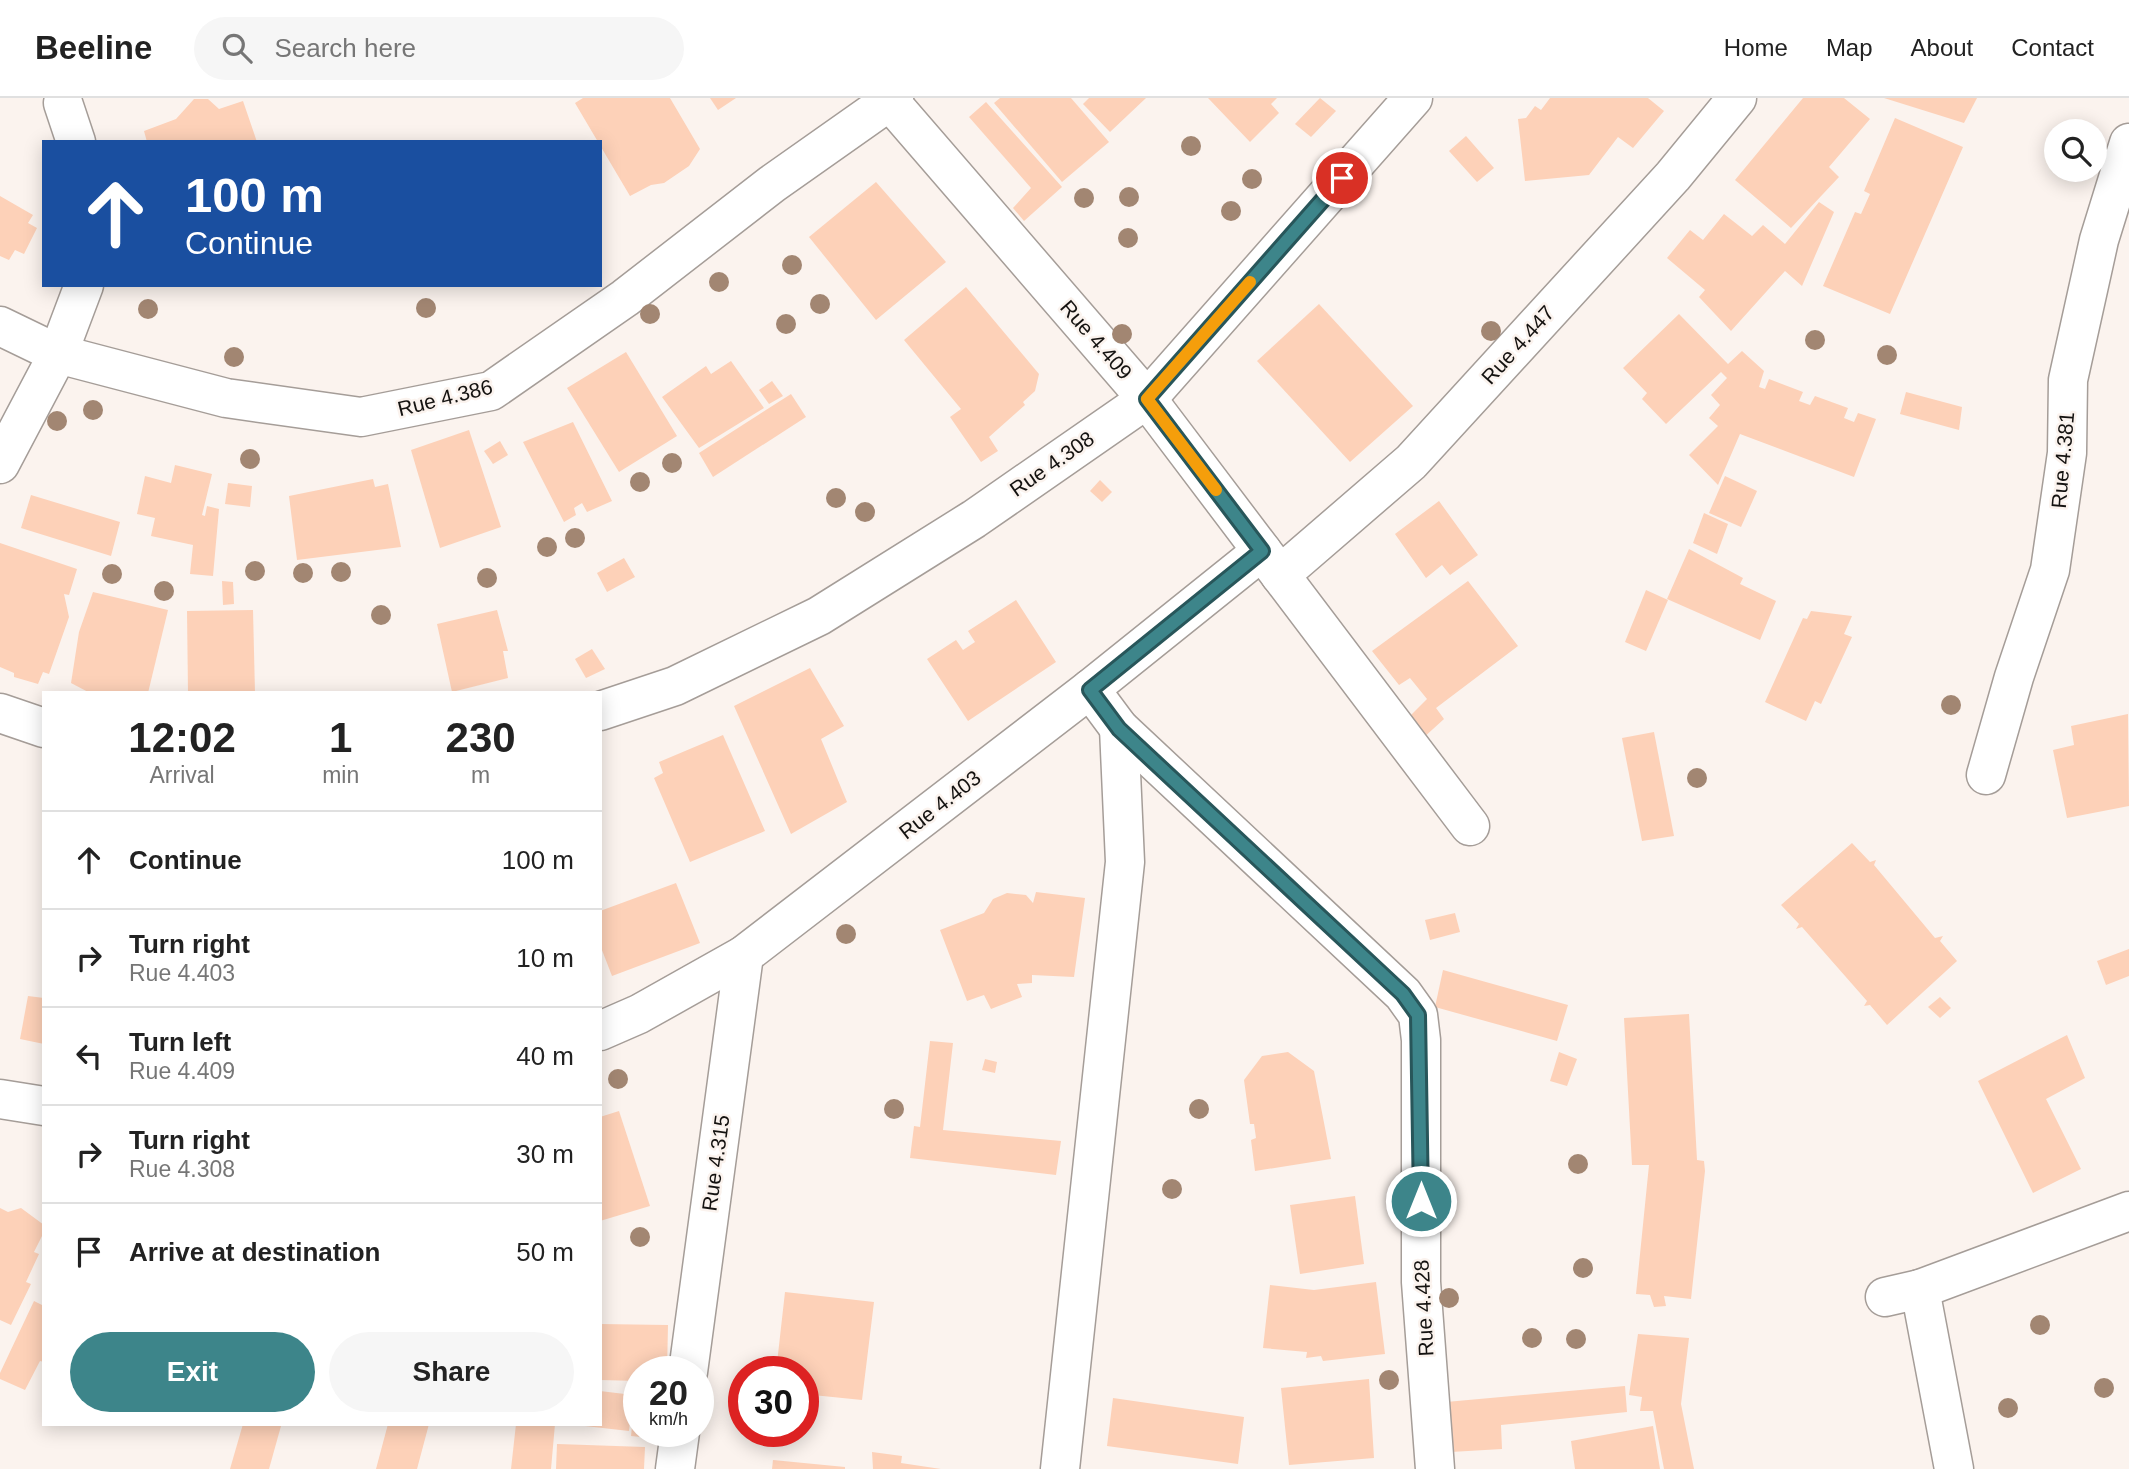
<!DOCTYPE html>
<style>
body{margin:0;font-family:Helvetica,sans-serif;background:#f6f6f6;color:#222;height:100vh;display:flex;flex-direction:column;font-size:26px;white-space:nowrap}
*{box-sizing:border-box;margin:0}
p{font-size:23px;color:#767676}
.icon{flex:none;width:38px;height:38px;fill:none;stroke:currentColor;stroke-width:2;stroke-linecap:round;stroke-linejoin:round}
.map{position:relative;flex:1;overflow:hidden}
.sheet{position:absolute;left:42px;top:593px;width:560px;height:735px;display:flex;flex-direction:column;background:#fff;border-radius:0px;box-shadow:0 4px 18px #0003}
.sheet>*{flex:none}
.top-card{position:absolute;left:42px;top:42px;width:560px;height:147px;border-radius:0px;box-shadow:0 4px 18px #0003;background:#1a4fa0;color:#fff;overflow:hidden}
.fabs{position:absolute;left:2044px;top:21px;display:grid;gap:14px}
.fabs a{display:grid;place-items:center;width:63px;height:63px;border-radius:50%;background:#fff;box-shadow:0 4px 18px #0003;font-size:35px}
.speed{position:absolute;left:623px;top:1258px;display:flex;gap:14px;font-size:35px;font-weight:700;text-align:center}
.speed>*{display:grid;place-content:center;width:91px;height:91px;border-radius:50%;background:#fff;box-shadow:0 4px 18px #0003;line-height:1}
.speed small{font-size:18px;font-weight:400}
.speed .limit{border:10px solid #d22;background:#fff;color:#111}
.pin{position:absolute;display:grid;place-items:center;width:60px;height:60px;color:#fff;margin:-30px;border:4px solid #fff;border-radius:50%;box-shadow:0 2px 7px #0007}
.me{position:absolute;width:77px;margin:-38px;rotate:0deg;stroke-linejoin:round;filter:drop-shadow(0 0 5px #0008)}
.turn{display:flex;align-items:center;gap:24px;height:147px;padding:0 28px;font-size:32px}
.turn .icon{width:91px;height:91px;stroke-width:2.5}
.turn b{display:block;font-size:49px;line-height:60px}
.eta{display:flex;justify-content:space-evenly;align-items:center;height:119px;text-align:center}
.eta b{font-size:42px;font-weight:800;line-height:49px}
.action{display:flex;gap:14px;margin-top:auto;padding:14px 28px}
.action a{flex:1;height:80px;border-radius:42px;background:#3d858a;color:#fff;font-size:28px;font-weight:800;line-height:80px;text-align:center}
.action a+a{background:#f6f6f6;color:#222}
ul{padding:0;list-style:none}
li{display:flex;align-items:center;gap:21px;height:98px;padding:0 28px;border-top:2px solid #e0e0e0}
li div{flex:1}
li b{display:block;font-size:26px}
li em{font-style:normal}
header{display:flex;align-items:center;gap:42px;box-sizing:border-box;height:98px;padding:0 35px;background:#fff;border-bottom:2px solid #e0e0e0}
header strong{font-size:33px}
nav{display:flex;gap:38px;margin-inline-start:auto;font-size:24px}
.search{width:490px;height:63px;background:#f6f6f6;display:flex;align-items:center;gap:18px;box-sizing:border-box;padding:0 24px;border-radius:38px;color:#767676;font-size:26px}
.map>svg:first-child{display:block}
</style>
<header>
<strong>Beeline</strong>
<div class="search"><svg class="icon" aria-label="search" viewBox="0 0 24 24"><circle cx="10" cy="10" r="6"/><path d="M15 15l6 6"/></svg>Search here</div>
<nav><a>Home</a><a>Map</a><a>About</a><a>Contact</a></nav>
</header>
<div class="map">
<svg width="2129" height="1371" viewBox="0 0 2129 1371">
<rect width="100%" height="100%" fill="#fbf3ee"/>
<g fill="#fdd1b8">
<polygon points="583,0 670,0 700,51 689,68 664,85 651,87 630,98 575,5"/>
<polygon points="710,0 736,0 718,12"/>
<polygon points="1000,0 1071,0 1109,44 1062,84 994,5"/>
<polygon points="1089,0 1146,0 1110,34 1083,6"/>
<polygon points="1208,0 1277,0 1271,6 1279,15 1250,44"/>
<polygon points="1320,0 1336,13 1311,39 1295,26"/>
<polygon points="1550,0 1648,0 1664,13 1633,50 1618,39 1589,77 1525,83 1518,21 1526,20 1535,8 1541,12"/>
<polygon points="1803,0 1844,0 1870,21 1829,69 1839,79 1791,130 1735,82"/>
<polygon points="1884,0 1977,0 1964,25"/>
<polygon points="194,1 208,1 219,11 243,3 257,44 147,44 144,33 176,21"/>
<polygon points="986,4 1062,89 1024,123 1013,110 1031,90 969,19"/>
<polygon points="1895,20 1963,49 1890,216 1823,188 1855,114 1861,116 1870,96 1864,93"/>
<polygon points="1466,38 1494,70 1477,84 1449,53"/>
<polygon points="876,84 946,164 876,222 809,139"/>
<polygon points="0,98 33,117 28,125 37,130 24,156 15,152 9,162 0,158"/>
<polygon points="1819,104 1834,114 1802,188 1785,173 1731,233 1699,199 1705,192 1667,160 1690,132 1703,142 1724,116 1752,138 1763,127 1785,146"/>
<polygon points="966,189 1039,276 1035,293 1023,304 1025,307 989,339 998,353 981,364 950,319 961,311 904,242"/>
<polygon points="1319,206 1413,308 1350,364 1257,263"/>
<polygon points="1679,216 1728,266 1742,253 1764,273 1759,289 1765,291 1769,281 1803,294 1799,303 1810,307 1815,298 1848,310 1844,320 1854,324 1858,315 1876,321 1854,379 1740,336 1718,387 1689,357 1718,328 1709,320 1720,307 1711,297 1727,280 1721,274 1666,326 1642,301 1647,295 1623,270"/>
<polygon points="626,254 677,338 619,374 567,290"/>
<polygon points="731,263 764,310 699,350 662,299 706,268 711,276"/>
<polygon points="772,283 783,298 769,306 759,292"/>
<polygon points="1906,294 1962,309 1959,332 1900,316"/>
<polygon points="791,296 806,319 713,379 699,355"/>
<polygon points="573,324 612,403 587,414 582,405 574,410 576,417 564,424 523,344"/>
<polygon points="469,332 501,429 440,450 411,352"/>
<polygon points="500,343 508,357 493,366 484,353"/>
<polygon points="175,367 212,376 202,417 205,418 207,408 219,411 213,478 190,476 193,447 151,438 155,420 137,416 145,378 171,385"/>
<polygon points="1725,378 1757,393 1741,429 1709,415"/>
<polygon points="373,381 375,389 388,386 401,449 297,462 289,398"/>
<polygon points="1100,382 1112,394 1102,404 1090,393"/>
<polygon points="228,385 252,388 250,409 225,406"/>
<polygon points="31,397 120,424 111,458 21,430"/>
<polygon points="1439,403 1478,457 1450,477 1442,467 1426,480 1395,436"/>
<polygon points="1704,415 1728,426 1717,456 1693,445"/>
<polygon points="0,445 77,471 69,497 64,496 69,519 49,576 43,574 38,586 14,579 14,575 0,569"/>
<polygon points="1689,451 1743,480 1740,486 1776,503 1760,542 1667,501"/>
<polygon points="624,460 635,479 607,494 597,475"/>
<polygon points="222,483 233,484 234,506 223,507"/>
<polygon points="1468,483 1518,548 1436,610 1444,621 1422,641 1406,622 1427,601 1410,580 1399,587 1372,553"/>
<polygon points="1646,492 1668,502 1646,553 1625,544"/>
<polygon points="93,494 168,512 148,595 90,595 71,585 79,534"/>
<polygon points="1016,502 1056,564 968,623 927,561 956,542 963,552 975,544 968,533"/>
<polygon points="253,512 255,595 188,595 187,513"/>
<polygon points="497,512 508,553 503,553 508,580 452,594 437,526"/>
<polygon points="1811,513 1852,518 1844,536 1852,539 1821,606 1815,603 1806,623 1765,604 1803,520 1807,521"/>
<polygon points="592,551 605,571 586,580 575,561"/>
<polygon points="810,570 844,628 821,641 847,704 791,736 734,608"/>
<polygon points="2128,616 2129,708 2067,720 2053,652 2074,647 2071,628"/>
<polygon points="1654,634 1674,738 1642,743 1622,640"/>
<polygon points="723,637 765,733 690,764 654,680 663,675 659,664"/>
<polygon points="1852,745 1870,764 1876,762 1874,767 1935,840 1943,838 1940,843 1957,863 1887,927 1870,907 1864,908 1867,903 1802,829 1796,831 1799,826 1781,807"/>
<polygon points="676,785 700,845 612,878 600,847 600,813"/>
<polygon points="1036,794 1085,800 1074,879 1032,877 1032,885 1017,886 1022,899 991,911 984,897 967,903 940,832 984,815 993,801 1007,795 1026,797 1033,805"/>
<polygon points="1455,815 1460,834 1430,842 1425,822"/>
<polygon points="2129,851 2129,878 2106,887 2097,863"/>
<polygon points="1443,872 1568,907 1557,943 1435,909"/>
<polygon points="28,898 44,900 44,946 20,941"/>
<polygon points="1940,899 1951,910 1940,920 1928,909"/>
<polygon points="1689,916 1697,1062 1704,1063 1705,1073 1691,1201 1664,1198 1666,1208 1654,1209 1650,1197 1636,1196 1649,1067 1632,1067 1624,920"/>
<polygon points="2067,937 2085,980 2046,1001 2081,1071 2033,1095 1978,983"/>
<polygon points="930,943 953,945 943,1032 1061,1043 1056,1077 910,1060 914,1028 920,1029"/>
<polygon points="1288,954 1314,973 1331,1061 1255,1073 1251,1042 1256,1040 1254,1026 1250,1026 1244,982 1262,958"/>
<polygon points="1559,954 1577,961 1567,988 1550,983"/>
<polygon points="985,961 997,964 995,975 982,972"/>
<polygon points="619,1013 650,1108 600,1123 600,1019"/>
<polygon points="1355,1098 1364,1166 1300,1176 1290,1107"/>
<polygon points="0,1110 8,1114 21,1110 44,1127 44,1134 34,1154 39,1156 26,1184 31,1186 11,1227 0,1222"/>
<polygon points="1376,1184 1385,1256 1323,1263 1321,1258 1306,1260 1307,1254 1263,1250 1270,1187 1314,1192"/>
<polygon points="785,1194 874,1204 862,1302 803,1296 803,1274 776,1274"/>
<polygon points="34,1203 44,1208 44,1264 40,1263 25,1292 0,1281 0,1275"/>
<polygon points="600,1226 668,1227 667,1274 639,1274 639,1283 600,1282"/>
<polygon points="1638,1236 1689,1240 1681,1306 1694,1371 1664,1371 1653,1313 1640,1313 1642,1299 1629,1297"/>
<polygon points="1369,1281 1374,1360 1289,1367 1281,1290"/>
<polygon points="1625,1288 1627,1314 1501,1327 1502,1351 1451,1354 1446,1304"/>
<polygon points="600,1293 633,1297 629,1333 585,1328 600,1326"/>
<polygon points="635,1298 639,1298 639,1334 662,1334 661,1341 631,1338"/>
<polygon points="1113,1300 1244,1319 1238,1366 1107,1348"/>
<polygon points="243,1326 281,1328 269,1371 230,1371"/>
<polygon points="388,1326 429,1326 417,1371 376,1371"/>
<polygon points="516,1326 555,1326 551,1371 511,1371"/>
<polygon points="1653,1328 1660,1371 1575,1371 1571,1343"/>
<polygon points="557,1346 645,1349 644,1371 556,1371"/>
<polygon points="872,1354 902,1358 901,1365 941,1371 873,1371"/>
<polygon points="773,1362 845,1369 845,1371 772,1371"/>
</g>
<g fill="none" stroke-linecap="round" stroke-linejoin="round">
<g stroke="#a59d98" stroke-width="41">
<g id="minor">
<polyline points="887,0 1147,301 1470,728"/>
<polyline points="63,5 76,44"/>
<polyline points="0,228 58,256 226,300 361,319 491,293 625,200 772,86 894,0"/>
<polyline points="0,366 58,256 84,187"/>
<polyline points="1280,477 1411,364 1673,78 1737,0"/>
<polyline points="1090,591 1119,630 1403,896 1418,917 1421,942 1421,1184 1435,1371"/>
<polyline points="600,613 675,588 819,518 974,421 1147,301 1413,0"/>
<polyline points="0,615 44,630"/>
<polyline points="1986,677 2014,579 2050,472 2067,355 2068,282 2099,142 2129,45"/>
<polyline points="600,933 639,916 744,857 1090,591 1262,453"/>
<polyline points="0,1001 44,1008"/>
<polyline points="1920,1191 1954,1371"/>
<polyline points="1885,1199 1920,1191 2129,1113"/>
<polyline points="688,1274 744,857"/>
<polyline points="675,1371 680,1334"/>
<polyline points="1060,1371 1125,764 1119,630"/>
</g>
</g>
<use href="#minor" stroke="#fff" stroke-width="38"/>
</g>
<g fill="#a28672">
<circle cx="1191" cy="48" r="10"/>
<circle cx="1252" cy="81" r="10"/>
<circle cx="1129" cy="99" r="10"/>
<circle cx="1084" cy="100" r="10"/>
<circle cx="1231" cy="113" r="10"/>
<circle cx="1128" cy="140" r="10"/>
<circle cx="792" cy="167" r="10"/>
<circle cx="719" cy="184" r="10"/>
<circle cx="820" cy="206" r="10"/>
<circle cx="426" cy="210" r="10"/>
<circle cx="148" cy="211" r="10"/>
<circle cx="650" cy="216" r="10"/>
<circle cx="786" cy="226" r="10"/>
<circle cx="1491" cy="233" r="10"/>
<circle cx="1122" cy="236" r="10"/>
<circle cx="1815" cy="242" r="10"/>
<circle cx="1887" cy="257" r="10"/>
<circle cx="234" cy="259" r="10"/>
<circle cx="93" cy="312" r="10"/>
<circle cx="57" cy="323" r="10"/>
<circle cx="250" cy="361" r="10"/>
<circle cx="672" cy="365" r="10"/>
<circle cx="640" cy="384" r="10"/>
<circle cx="836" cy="400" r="10"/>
<circle cx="865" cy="414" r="10"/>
<circle cx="575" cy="440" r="10"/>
<circle cx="547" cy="449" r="10"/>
<circle cx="255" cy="473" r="10"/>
<circle cx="341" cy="474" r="10"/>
<circle cx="303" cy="475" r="10"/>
<circle cx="112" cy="476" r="10"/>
<circle cx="487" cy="480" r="10"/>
<circle cx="164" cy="493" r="10"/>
<circle cx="381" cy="517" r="10"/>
<circle cx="1951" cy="607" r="10"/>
<circle cx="1697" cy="680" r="10"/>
<circle cx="846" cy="836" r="10"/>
<circle cx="618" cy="981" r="10"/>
<circle cx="894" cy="1011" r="10"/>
<circle cx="1199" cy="1011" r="10"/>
<circle cx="1578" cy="1066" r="10"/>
<circle cx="1172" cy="1091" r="10"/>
<circle cx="640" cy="1139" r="10"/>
<circle cx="1583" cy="1170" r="10"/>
<circle cx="1449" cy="1200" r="10"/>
<circle cx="2040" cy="1227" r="10"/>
<circle cx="1532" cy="1240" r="10"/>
<circle cx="1576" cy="1241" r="10"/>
<circle cx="1389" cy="1282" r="10"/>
<circle cx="2104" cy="1290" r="10"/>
<circle cx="2008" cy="1310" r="10"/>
</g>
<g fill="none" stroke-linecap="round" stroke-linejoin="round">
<g stroke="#28565a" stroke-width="18">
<polyline id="route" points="1342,80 1147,301 1262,453 1090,592 1119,631 1403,896 1418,917 1421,1103"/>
</g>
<use href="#route" stroke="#3d858a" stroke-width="12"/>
<polyline stroke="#f59e0b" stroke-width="12" points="1216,392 1147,301 1250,184"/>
</g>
<g text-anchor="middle" stroke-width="5" stroke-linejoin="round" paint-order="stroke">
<g font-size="21" fill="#141210" stroke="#fbf3ee">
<text transform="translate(1096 242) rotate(49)" y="7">Rue 4.409</text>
<text transform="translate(1518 247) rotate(-48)" y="7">Rue 4.447</text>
<text transform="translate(445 300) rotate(-14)" y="7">Rue 4.386</text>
<text transform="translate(2063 362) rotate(-85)" y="7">Rue 4.381</text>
<text transform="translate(1052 366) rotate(-35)" y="7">Rue 4.308</text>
<text transform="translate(940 707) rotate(-38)" y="7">Rue 4.403</text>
<text transform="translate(716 1065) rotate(-82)" y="7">Rue 4.315</text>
<text transform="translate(1424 1210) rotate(-93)" y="7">Rue 4.428</text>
</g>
</g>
</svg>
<div class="fabs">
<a><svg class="icon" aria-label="search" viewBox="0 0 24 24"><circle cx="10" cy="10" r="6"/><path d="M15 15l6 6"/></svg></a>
</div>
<div class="speed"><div>20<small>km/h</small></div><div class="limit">30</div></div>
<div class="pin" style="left:1342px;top:80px;background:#d93025"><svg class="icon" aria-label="arrive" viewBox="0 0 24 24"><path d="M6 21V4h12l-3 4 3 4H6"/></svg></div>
<svg class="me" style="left:1421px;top:1103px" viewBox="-20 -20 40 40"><circle r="17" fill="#3d858a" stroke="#fff" stroke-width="3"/><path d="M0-11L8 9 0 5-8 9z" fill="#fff"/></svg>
<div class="top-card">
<div class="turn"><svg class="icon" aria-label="ahead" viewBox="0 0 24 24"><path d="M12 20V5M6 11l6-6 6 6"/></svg><div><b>100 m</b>Continue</div></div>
</div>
<section class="sheet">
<div class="eta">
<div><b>12:02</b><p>Arrival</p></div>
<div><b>1</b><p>min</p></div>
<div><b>230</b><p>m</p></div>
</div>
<ul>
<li><svg class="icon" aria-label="ahead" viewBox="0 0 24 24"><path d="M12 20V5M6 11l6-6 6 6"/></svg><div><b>Continue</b></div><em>100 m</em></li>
<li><svg class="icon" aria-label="right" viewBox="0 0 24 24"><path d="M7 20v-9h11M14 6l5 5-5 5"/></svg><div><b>Turn right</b><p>Rue 4.403</p></div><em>10 m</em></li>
<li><svg class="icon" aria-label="left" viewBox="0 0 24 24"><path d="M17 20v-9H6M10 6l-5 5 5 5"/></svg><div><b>Turn left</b><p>Rue 4.409</p></div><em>40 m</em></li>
<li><svg class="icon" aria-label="right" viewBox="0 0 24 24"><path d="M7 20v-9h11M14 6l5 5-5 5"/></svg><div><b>Turn right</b><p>Rue 4.308</p></div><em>30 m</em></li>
<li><svg class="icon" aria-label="arrive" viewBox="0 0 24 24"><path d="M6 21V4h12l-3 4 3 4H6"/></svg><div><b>Arrive at destination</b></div><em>50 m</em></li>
</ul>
<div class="action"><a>Exit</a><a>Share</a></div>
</section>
</div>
